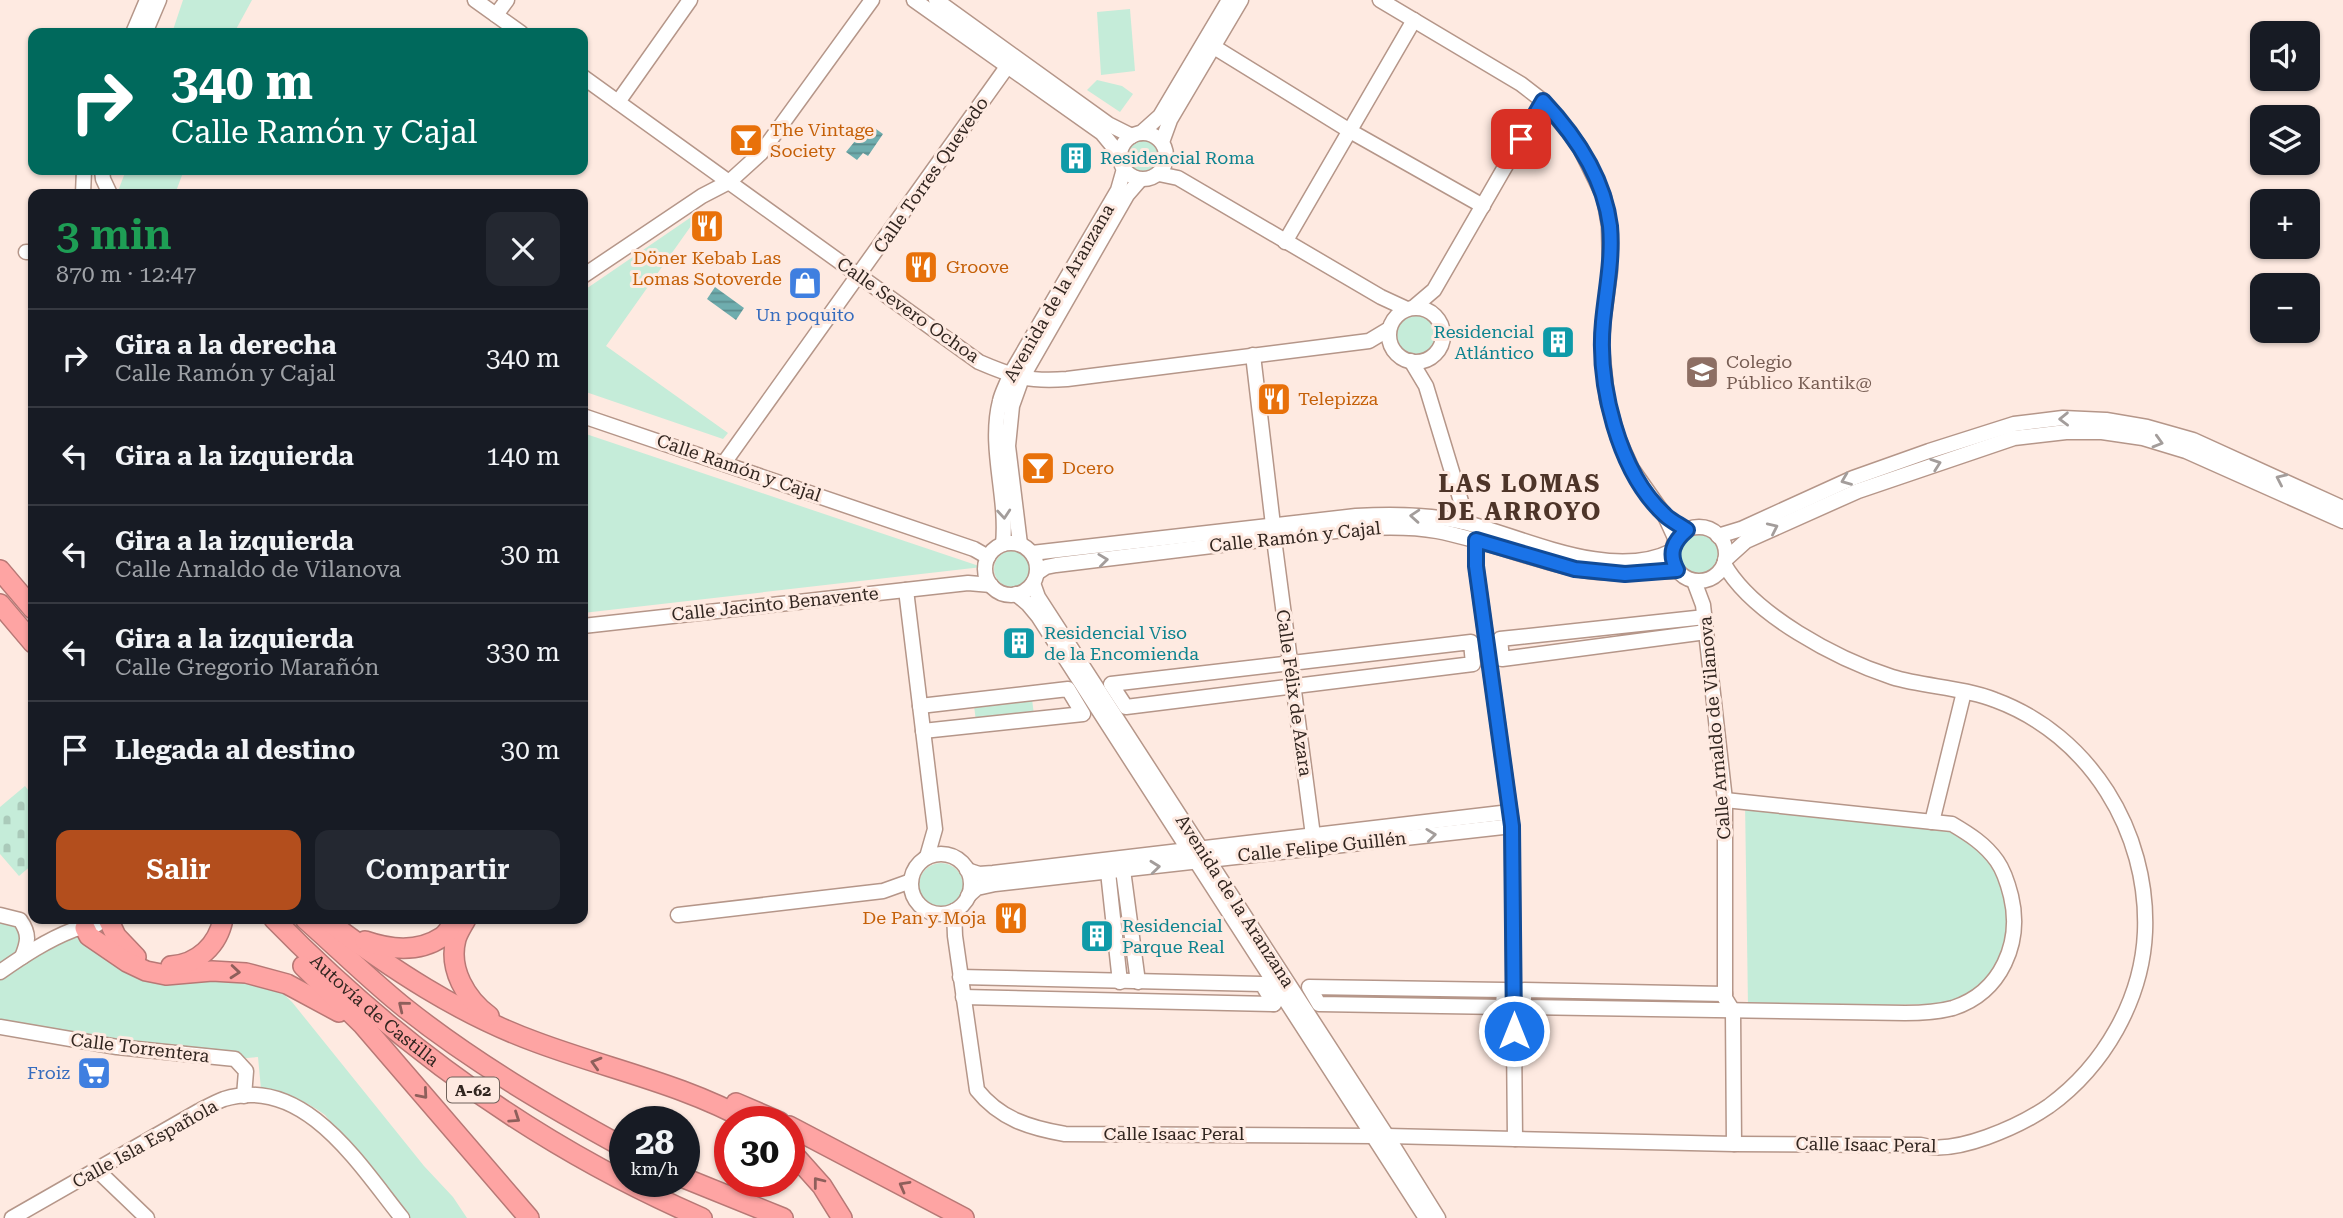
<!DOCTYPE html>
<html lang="es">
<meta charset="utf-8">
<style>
body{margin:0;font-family:"Roboto Serif",serif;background:#242831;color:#f1f3f6;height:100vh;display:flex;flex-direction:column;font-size:26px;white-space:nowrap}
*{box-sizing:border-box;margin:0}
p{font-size:23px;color:#9ea1a6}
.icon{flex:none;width:38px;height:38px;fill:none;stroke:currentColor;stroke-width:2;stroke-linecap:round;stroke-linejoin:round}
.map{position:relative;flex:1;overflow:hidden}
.panel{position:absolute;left:28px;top:189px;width:560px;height:735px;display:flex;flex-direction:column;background:#171b24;border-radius:14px;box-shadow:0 2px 5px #0004}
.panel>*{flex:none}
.guide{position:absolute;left:28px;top:28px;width:560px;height:147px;border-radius:14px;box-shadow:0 2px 5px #0004;background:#00695c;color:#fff;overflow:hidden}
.buttons{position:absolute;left:2250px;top:21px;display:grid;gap:14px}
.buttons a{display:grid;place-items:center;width:70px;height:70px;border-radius:14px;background:#171b24;box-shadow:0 2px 5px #0004;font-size:35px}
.speed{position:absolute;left:609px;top:1106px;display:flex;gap:14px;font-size:35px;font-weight:700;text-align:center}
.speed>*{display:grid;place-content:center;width:91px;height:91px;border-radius:50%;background:#171b24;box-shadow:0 2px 5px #0004;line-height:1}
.speed small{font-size:18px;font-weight:400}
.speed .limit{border:10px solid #d22;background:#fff;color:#111}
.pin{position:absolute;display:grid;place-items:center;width:60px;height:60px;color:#fff;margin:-30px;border-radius:14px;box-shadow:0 4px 10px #0006}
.me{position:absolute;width:77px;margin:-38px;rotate:0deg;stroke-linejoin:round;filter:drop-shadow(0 0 5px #0008)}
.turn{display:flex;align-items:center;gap:24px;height:147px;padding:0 28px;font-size:32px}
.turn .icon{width:91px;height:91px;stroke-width:2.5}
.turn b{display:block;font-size:49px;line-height:60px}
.round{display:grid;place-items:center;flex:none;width:74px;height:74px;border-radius:14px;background:#242831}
.overview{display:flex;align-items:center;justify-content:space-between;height:119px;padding:0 28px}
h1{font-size:42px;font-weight:600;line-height:52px;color:#1e9e55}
.button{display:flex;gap:14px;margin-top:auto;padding:14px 28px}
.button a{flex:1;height:80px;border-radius:14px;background:#b34e1d;color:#fff;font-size:28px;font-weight:600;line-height:80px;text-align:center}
.button a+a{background:#242831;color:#f1f3f6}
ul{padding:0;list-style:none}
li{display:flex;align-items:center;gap:21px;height:98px;padding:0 28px;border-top:2px solid #363941}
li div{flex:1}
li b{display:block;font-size:26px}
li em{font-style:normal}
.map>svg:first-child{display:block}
</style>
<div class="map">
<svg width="2343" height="1218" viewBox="0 0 2343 1218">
<defs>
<pattern id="cemetery-stones" width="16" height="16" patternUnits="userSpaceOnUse" patternTransform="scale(1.75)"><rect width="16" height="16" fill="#c5ecd9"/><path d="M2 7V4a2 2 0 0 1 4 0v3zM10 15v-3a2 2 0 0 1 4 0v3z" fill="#aacaba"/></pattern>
<pattern id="water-rules" width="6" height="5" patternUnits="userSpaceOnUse" patternTransform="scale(1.75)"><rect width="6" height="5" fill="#6fadae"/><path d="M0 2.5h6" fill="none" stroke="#5c8d8d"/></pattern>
</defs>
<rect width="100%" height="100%" fill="#feeae1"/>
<polygon fill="url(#cemetery-stones)" points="25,786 33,796 33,864 19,876 0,854 0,807"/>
<g fill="#c5ecd9">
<polygon points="183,0 252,0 234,33 172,33"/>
<polygon points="1130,9 1135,71 1101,75 1097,12"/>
<polygon points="1097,80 1122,86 1133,94 1120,112 1087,90"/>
<circle cx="1143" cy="156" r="15"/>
<polygon points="126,170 184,170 175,194 117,194"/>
<polygon points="703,209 606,346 728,433 723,439 583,391 583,291"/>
<circle cx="1416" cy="335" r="19"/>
<polygon points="583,433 982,567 583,613"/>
<circle cx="1699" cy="554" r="19"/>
<circle cx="1012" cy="569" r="18"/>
<polygon points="1032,699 1034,715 976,721 974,706"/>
<polygon points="1745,801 1949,828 1966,836 1995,864 2004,883 2010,941 1987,980 1962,1000 1944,1004 1748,1007"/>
<circle cx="941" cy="885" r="22"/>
<polygon points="0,921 13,923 24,937 16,955 0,965"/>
<path d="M80 927 114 959 243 981 278 989 292 1002 424 1166 453 1197 467 1218H409L325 1115C305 1100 286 1093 261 1089L258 1057 235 1059 0 1021V972Z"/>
</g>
<g fill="url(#water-rules)">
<polygon points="869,124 883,134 868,156 863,153 857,160 846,152"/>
<polygon points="715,287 744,308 736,320 707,299"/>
</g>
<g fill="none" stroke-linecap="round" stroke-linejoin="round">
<g stroke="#b59689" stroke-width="17">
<g id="minor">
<polyline points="475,0 521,33"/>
<polyline points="914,0 1102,133 1120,155"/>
<polyline points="936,0 1108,124 1132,136"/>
<polyline points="1380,0 1521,84 1543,101 1578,144 1604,197 1609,226 1610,271 1603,323 1602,349 1607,399 1618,438 1632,469 1665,516 1676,540"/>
<polyline points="496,15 507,0"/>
<polyline points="133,33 147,0"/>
<polyline points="145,33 159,0"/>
<polyline points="1214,47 1350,131 1483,206"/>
<path d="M583 77 979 362C1014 377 1029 382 1067 379L1369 341 1389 329"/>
<polyline points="618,102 690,0"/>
<circle cx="1143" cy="156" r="23"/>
<polyline points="1141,133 1160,116 1229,0"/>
<polyline points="1162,142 1170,120 1241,0"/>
<polyline points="102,170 103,179 110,194"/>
<polyline points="1159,174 1178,178 1381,297 1407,309"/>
<polyline points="83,194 84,170"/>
<polyline points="1285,242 1414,20"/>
<polyline points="26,252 33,252"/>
<polyline points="583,276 702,196 729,182 761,153 872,0"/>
<polyline points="1414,307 1434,290 1543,101"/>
<circle cx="1416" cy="335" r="27"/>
<polyline points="1253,355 1273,525"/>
<polyline points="1411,361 1426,386 1463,508 1463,522"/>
<polyline points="583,416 974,549 988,557"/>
<polyline points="724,463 1014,57"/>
<circle cx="1699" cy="554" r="27"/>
<polyline points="1718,536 1741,529 1853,478 1929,451 2014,424 2063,418 2106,420 2147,427 2193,440 2343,508"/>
<polyline points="1274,539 1314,843"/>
<polyline points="1476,540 1476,566 1512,826 1515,1139"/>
<circle cx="1011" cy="569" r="26"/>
<path d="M1003 544C1008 496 988 448 1000 401 1002 392 1007 384 1010 375L1118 190 1124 169"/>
<polyline points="1020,544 1008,446 1012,406 1022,378 1127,195 1140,180"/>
<path d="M1032 553 1356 516C1391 514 1428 514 1463 522 1524 537 1611 582 1672 551"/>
<polyline points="1725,560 1746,541 1858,491 2014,438 2066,432 2102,432 2143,438 2186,451 2343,521"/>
<path d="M1037 573 1046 567 1056 565 1352 529C1380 527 1409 526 1437 531 1484 540 1529 559 1576 569 1610 576 1642 571 1677 571"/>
<polyline points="1694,581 1703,605 1725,800 1725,998 1733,1011 1734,1144"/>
<polyline points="1033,583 1038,597 1387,1136 1438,1218"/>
<polyline points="906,590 935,829 927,857"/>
<polyline points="1016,594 1028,604 1038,616 1426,1218"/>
<polyline points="1705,617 1500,639 1502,659 1706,632"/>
<polyline points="583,626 968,583 991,585"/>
<polygon points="1471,642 1473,664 1126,707 1111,684"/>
<polyline points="920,706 1068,689 1083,714 923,731"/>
<polyline points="1932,822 1964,692"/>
<circle cx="941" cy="884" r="30"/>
<polyline points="967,870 979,874 993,873 1510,812"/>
<polyline points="1123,870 1138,982"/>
<polyline points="1108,872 1120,982"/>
<polyline points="968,896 977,888 995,884 1512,826"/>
<path d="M954 911 955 936 977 1090C1000 1119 1030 1128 1065 1134L1374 1136"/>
<path d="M0 915 20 920C30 934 28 942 22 957"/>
<polyline points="678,915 883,891 911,881"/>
<path d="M0 972C23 956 47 940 73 930 84 925 95 930 103 919"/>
<polyline points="960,977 1262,984 1274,1004"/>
<polygon points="1309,987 1504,990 1503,1007 1319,1004"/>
<path d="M1725 994 1524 990V1007L1905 1013C1921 1013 1938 1012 1953 1008 2002 992 2022 942 2011 896 2008 884 2004 871 1997 861 1985 844 1969 834 1952 824L1725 800"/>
<polyline points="963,997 1274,1004"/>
<polyline points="0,1027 117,1047 235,1059 246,1071 244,1096"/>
<path d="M1387 1136 1734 1144 1921 1145C1955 1156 2020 1126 2049 1106 2104 1066 2142 1000 2145 932 2149 832 2090 735 1995 700 1962 687 1925 687 1892 677 1837 659 1753 615 1724 564"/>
<polyline points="97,1170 147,1218"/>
<path d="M12 1218 199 1111C207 1107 216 1102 224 1099 304 1074 360 1166 402 1218"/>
</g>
</g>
<g stroke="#b77875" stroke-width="22">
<g id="highway">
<polyline points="0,570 33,609"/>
<polyline points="0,604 33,643"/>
<polyline points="108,919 116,936 136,957"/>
<path id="s1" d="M274 919C397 1045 540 1148 702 1218"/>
<path d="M305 919C338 948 370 980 405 1008 473 1062 548 1106 625 1148"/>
<path d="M325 919C390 968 459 1014 536 1042 608 1069 683 1084 751 1122"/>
<path d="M466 919C463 925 458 932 456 939 448 969 466 999 489 1016"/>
<polyline points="85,928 89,936 127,962 146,971 166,975 212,971 246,973 287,984 339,1012"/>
<path d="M365 941C391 950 418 953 442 937 448 933 452 924 456 919"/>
<path d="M171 966C198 964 218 945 223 919"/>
<polyline points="303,966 363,1025 529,1218"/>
<polyline points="736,1103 780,1122"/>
<polyline points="789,1126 964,1218"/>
<polyline points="789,1149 822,1186 842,1218"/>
<polyline points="684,1178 783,1218"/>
</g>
</g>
<use href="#minor" stroke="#fff" stroke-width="14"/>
<use href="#highway" stroke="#fea4a3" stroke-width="19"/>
</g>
<defs><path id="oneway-chevron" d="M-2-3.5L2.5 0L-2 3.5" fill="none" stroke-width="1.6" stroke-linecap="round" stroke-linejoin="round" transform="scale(1.75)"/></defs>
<g stroke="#a39d9b">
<use href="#oneway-chevron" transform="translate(2064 419) rotate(179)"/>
<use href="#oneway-chevron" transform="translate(2158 442) rotate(16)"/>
<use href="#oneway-chevron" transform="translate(1936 464) rotate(-19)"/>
<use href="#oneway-chevron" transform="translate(2281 479) rotate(-155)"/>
<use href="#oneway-chevron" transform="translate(1846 480) rotate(158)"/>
<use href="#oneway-chevron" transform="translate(1004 514) rotate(85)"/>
<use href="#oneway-chevron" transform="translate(1415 516) rotate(-176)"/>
<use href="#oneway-chevron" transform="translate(1773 528) rotate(-25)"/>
<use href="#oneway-chevron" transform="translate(1103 560) rotate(-7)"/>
<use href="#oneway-chevron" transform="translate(1431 835) rotate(-7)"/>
<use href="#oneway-chevron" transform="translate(1155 867) rotate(-6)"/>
</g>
<g stroke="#8e5f5b">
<use href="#oneway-chevron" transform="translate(235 972) rotate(5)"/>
<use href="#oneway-chevron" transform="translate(403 1006) rotate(-141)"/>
<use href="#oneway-chevron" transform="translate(596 1063) rotate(-164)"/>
<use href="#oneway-chevron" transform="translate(423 1094) rotate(49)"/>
<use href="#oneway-chevron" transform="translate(515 1118) rotate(34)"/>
<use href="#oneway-chevron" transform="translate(818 1182) rotate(-128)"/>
<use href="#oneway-chevron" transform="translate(904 1186) rotate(-151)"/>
</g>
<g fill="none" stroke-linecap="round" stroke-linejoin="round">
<g stroke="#114b97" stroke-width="18">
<path id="route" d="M1514 1031 1512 826 1476 566V540L1575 569 1625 574 1677 570C1668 553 1673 542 1687 530 1680 525 1671 521 1665 515 1618 472 1597 383 1603 322 1606 290 1613 259 1610 226 1604 178 1576 136 1543 101L1521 139"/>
</g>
<use href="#route" stroke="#1a73e8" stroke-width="12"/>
</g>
<defs>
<g id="bar-square" transform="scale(1.75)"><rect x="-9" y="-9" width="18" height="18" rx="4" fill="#e8710a" stroke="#feeae1"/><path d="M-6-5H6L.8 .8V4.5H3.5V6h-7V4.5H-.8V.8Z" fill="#fff"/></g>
<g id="building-square" transform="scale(1.75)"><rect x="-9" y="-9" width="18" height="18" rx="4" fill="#0f9aa8" stroke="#feeae1"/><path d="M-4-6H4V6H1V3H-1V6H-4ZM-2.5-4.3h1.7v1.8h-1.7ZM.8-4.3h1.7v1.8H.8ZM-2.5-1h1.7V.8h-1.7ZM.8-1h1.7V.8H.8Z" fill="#fff"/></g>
<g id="restaurant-square" transform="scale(1.75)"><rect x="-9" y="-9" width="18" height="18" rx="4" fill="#e8710a" stroke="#feeae1"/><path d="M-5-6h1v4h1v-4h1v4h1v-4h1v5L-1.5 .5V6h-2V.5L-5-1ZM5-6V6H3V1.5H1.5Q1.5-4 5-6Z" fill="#fff"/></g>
<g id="shop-square" transform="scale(1.75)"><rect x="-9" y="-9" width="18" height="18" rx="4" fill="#3f7fe0" stroke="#feeae1"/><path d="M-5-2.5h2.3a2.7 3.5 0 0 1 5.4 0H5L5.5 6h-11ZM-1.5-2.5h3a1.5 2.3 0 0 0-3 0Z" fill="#fff"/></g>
<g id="school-square" transform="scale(1.75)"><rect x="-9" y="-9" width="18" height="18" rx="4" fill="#8d6e63" stroke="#feeae1"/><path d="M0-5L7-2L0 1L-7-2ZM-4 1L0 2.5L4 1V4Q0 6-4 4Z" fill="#fff"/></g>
<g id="supermarket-square" transform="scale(1.75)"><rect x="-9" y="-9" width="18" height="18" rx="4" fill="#3f7fe0" stroke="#feeae1"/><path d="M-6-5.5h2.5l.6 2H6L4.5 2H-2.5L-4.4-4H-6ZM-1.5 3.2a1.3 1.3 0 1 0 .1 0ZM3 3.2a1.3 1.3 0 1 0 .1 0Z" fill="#fff"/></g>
</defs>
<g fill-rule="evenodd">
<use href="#bar-square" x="746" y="140"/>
<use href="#building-square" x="1076" y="158"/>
<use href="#restaurant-square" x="707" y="226"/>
<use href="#restaurant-square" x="921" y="267"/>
<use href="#shop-square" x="805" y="283"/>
<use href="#building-square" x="1558" y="342"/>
<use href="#school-square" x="1702" y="372"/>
<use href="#restaurant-square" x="1274" y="399"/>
<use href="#bar-square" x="1038" y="468"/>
<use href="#building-square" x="1019" y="643"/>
<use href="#restaurant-square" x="1011" y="918"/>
<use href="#building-square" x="1097" y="936"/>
<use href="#supermarket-square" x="94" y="1073"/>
</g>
<g text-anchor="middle" stroke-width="6" stroke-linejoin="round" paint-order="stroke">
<rect fill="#feeae1" stroke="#6f615a" stroke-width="2" x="447" y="1077.5" width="52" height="25" rx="5"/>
<g font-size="16" font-weight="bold" fill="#322620">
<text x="473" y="1096">A-62</text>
</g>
<g font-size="18" fill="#c56008" stroke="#feeae1" text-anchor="start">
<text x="770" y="136">The Vintage<tspan x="770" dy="21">Society</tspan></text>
<text x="707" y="264" text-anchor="middle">Döner Kebab Las<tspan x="707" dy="21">Lomas Sotoverde</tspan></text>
<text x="946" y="273">Groove</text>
<text x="1298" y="405">Telepizza</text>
<text x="1062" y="474">Dcero</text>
<text x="986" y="924" text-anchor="end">De Pan y Moja</text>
</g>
<g font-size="18" fill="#0d838f" stroke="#feeae1" text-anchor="start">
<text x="1100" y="164">Residencial Roma</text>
<text x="1534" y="338" text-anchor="end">Residencial<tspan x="1534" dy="21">Atlántico</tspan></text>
<text x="1044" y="639">Residencial Viso<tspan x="1044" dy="21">de la Encomienda</tspan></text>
<text x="1122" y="932">Residencial<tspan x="1122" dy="21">Parque Real</tspan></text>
</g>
<g font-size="18" fill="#322620" stroke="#feeae1">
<text transform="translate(931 175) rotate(-55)" y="6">Calle Torres Quevedo</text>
<text transform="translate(1059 293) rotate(-60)" y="6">Avenida de la Aranzana</text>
<text transform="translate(908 310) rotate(35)" y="6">Calle Severo Ochoa</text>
<text transform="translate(739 468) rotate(19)" y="6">Calle Ramón y Cajal</text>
<text transform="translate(1295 537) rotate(-6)" y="6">Calle Ramón y Cajal</text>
<text transform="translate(775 604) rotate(-6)" y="6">Calle Jacinto Benavente</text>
<text transform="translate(1294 693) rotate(82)" y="6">Calle Félix de Azara</text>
<text transform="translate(1715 728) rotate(-95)" y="6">Calle Arnaldo de Vilanova</text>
<text transform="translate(1322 847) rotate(-6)" y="6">Calle Felipe Guillén</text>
<text transform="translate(1235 901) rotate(57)" y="6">Avenida de la Aranzana</text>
<text dy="6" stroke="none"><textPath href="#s1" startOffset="136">Autovía de Castilla</textPath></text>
<text transform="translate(140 1048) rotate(7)" y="6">Calle Torrentera</text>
<text x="1174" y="1140">Calle Isaac Peral</text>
<text transform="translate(145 1144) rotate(-29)" y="6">Calle Isla Española</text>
<text transform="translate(1866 1145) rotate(1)" y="6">Calle Isaac Peral</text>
</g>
<g font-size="18" fill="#366cbe" stroke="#feeae1">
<text x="805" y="321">Un poquito</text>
<text x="70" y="1079" text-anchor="end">Froiz</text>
</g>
<g font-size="18" fill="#785e54" stroke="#feeae1" text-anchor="start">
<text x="1726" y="368">Colegio<tspan x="1726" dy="21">Público Kantik@</tspan></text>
</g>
<g font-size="24" font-weight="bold" letter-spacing="2" fill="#4e3529" stroke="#feeae1">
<text x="1520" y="492">LAS LOMAS<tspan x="1520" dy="28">DE ARROYO</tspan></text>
</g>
</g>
</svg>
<div class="buttons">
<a><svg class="icon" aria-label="sound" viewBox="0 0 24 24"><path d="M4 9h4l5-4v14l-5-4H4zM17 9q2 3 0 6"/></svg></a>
<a><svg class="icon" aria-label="layers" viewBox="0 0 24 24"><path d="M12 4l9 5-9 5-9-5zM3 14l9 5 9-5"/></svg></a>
<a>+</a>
<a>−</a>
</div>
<div class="speed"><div>28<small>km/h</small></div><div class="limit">30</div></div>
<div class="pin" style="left:1521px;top:139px;background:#d93025"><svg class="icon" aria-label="arrive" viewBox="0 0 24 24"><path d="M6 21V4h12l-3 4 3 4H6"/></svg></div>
<svg class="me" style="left:1514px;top:1031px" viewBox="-20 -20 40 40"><circle r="17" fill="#1a73e8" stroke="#fff" stroke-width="3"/><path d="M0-11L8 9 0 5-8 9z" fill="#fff"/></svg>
<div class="guide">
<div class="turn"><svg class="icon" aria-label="right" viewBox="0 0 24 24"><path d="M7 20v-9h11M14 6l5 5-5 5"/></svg><div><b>340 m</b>Calle Ramón y Cajal</div></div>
</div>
<section class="panel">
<div class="overview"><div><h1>3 min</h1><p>870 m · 12:47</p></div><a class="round"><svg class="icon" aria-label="close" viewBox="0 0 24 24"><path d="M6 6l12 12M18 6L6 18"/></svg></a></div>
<ul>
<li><svg class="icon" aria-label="right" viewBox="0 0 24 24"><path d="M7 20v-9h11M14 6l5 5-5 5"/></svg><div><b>Gira a la derecha</b><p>Calle Ramón y Cajal</p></div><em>340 m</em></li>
<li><svg class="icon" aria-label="left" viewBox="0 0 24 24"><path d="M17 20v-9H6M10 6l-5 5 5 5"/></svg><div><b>Gira a la izquierda</b></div><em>140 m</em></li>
<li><svg class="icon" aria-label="left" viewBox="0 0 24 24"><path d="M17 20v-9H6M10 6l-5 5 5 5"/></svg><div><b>Gira a la izquierda</b><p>Calle Arnaldo de Vilanova</p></div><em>30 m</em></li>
<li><svg class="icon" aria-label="left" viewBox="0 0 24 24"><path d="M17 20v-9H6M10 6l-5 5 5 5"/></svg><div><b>Gira a la izquierda</b><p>Calle Gregorio Marañón</p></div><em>330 m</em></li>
<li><svg class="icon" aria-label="arrive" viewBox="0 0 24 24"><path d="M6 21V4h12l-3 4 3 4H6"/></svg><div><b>Llegada al destino</b></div><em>30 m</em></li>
</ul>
<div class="button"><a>Salir</a><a>Compartir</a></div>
</section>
</div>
